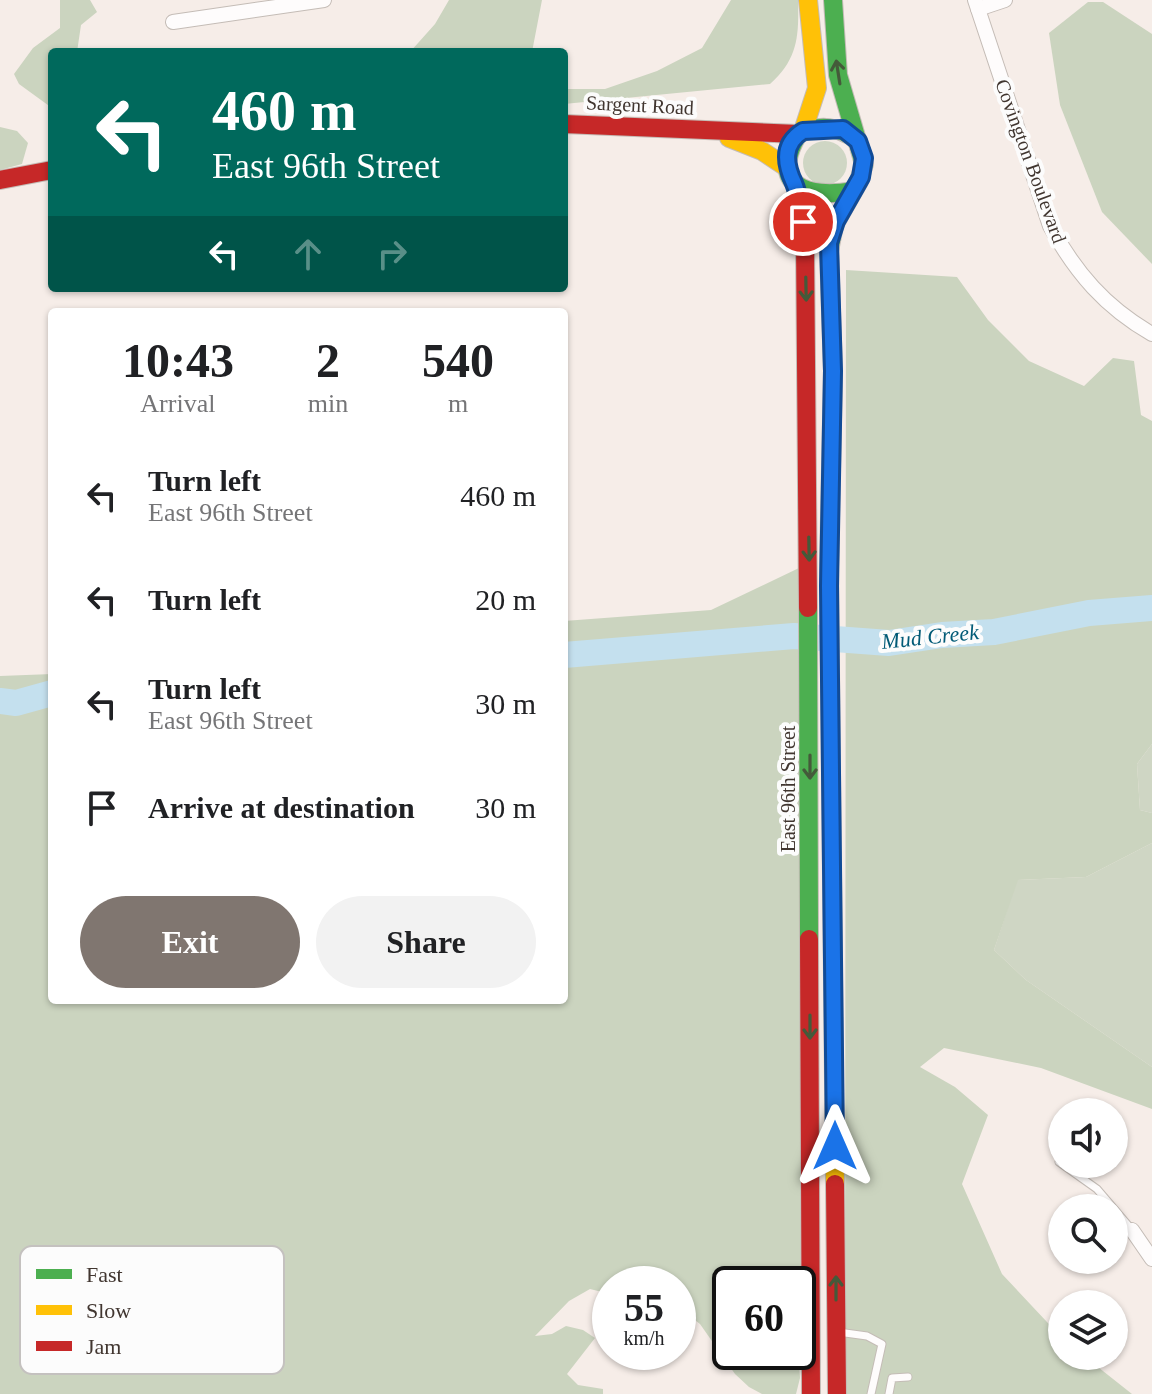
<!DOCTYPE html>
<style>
body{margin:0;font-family:"Times New Roman",serif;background:#f2f2f2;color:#202124;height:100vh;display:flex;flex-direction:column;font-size:30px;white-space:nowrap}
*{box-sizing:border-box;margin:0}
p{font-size:26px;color:#757577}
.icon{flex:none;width:44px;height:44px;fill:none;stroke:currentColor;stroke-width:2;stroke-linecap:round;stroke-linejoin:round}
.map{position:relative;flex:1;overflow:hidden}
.sheet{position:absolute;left:48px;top:308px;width:520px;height:696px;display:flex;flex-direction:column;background:#fff;border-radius:8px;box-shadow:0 2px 6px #0004}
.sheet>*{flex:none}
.guide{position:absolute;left:48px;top:48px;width:520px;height:244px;border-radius:8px;box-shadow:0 2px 6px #0004;background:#00695c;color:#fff;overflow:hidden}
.buttons{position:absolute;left:1048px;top:1098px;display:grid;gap:16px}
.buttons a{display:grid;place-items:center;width:80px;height:80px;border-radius:50%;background:#fff;box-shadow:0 2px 6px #0004;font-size:40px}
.speed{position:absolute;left:592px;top:1266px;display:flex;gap:16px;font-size:40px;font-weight:700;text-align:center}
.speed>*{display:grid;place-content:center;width:104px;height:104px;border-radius:50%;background:#fff;box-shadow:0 2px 6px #0004;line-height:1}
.speed small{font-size:20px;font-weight:400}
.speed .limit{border:4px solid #111;border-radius:12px;background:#fff;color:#111}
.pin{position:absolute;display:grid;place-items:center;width:68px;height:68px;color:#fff;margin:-34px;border:4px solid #fff;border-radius:50%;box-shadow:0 2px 8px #0007}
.me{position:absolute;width:88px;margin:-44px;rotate:0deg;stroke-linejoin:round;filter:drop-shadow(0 0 6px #0008)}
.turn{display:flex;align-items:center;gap:28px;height:168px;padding:0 32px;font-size:36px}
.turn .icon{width:104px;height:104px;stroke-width:2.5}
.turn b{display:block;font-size:56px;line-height:68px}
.lanes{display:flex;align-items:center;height:76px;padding:0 32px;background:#0003;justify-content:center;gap:40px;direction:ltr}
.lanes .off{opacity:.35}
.eta{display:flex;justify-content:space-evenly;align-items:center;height:136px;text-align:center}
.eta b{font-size:48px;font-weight:700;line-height:56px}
.action{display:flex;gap:16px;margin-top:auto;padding:16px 32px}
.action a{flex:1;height:92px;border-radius:48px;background:#807670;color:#fff;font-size:32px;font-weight:700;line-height:92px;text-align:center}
.action a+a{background:#f2f2f2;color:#202124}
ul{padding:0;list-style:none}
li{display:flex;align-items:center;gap:24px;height:104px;padding:0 32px}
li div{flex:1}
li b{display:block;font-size:30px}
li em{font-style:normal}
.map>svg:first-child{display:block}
</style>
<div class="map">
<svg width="1152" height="1394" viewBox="0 0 1152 1394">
<rect width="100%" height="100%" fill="#f6ede8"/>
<g fill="#cfd6c4">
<circle cx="825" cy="163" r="22"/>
<polygon points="1152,744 1152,813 1140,810 1137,764"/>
<polygon points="1152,843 1152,1067 1026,980 994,950 1017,880 1086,877"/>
</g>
<g fill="#cbd4bf">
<polygon points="60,0 90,0 97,12 81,25 77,52 52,52 52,108 19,84 14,74 33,48 60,28"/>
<polygon points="449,0 542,0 532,52 410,52 435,24"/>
<path d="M731 0H798C799 36 798 59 770 84L564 104V89H605L657 71 702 48Z"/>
<polygon points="1088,2 1103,2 1152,34 1152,264 1102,212 1060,105 1049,33"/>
<polygon points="0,127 17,131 28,143 22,164 0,170"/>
<polygon points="846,270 957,277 988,320 1029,361 1084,386 1113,358 1134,361 1141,415 1152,421 1152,744 1137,764 1140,810 1152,813 1152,843 1086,877 1018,880 994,950 1026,980 1152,1067 1152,1109 1041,1068 944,1048 920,1067 955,1087 988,1115 962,1184 1002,1274 1062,1338 1062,1356 1084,1356 1132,1394 845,1394"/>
<polygon points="799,568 801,1347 798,1348 798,1284 730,1284 730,1352 792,1352 787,1355 772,1353 799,1362 800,1378 796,1394 762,1394 749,1387 735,1374 700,1324 678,1307 678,1284 610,1284 610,1294 590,1289 569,1301 535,1336 552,1334 566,1326 583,1330 595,1338 567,1374 578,1385 603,1389 603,1394 0,1394 0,676 52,674 52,1000 564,1000 564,621 711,610"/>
</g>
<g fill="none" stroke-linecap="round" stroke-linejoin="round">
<g stroke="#c4e0ee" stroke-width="26">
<polyline points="564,655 794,636 889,643 942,635 994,632 1089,613 1152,608"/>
<polyline points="0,701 16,703 52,693"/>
</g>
<g stroke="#c4bcb6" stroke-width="9">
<g id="lane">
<polyline points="1059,1162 1097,1189 1132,1230"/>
<polyline points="838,1332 867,1336 882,1344 871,1394"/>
<polyline points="889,1394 892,1378 908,1377"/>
</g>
</g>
<g stroke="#c4bcb6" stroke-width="16">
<g id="street">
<path d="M975 0 1050 226C1076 273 1105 307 1152 334"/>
<polyline points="978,9 1005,0"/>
<polyline points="173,22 324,0"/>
<polyline points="1132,1230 1152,1259"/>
</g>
</g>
<g stroke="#c4bcb6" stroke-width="20">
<g id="fast">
<path d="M853 191C807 199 768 186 798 134 819 124 840 126 858 141"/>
<polyline points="829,567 833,371 829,251 834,225 859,181 864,164 838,75 833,0"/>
<polyline points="808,608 809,939"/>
</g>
</g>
<g stroke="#c4bcb6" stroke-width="20">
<g id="slow">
<polyline points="803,131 817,88 808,0"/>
<polyline points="729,138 762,151 786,167"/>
<polyline points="829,567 835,1184"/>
</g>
</g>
<g stroke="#c4bcb6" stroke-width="20">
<g id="jam">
<polyline points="564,124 798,134"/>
<polyline points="0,180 52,170"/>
<polyline points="795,184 805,240 808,608"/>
<polyline points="809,939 811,1394"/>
<polyline points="835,1184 837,1394"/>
</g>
</g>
<use href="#lane" stroke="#fefcfc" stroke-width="7"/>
<use href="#street" stroke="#fefcfc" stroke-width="14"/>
<use href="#fast" stroke="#4caf50" stroke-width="18"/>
<use href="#slow" stroke="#ffc107" stroke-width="18"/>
<use href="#jam" stroke="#c62828" stroke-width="18"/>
</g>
<defs><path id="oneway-shaft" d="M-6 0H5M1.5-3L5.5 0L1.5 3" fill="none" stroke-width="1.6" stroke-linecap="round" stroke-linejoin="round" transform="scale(2)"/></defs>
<g stroke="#445a3a">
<use href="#oneway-shaft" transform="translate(838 72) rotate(-99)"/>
<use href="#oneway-shaft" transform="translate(806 289) rotate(89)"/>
<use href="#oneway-shaft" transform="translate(809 549) rotate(89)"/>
<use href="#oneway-shaft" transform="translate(810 767) rotate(90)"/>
<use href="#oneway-shaft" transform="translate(810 1027) rotate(90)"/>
<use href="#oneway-shaft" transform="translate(836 1288) rotate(-90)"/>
</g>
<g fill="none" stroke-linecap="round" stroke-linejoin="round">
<g stroke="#114b97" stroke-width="20">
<path id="route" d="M803 222C800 210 799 194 794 183 785 164 782 144 803 131L843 129 858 141 864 158 861 177 836 221 829 243 833 371 829 586 835 1146"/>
</g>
<use href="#route" stroke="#1a73e8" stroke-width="14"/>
</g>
<g text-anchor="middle" stroke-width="8" stroke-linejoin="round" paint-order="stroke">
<g font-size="20" fill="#413630" stroke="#fcfcfc">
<text transform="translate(640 105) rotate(3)" y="7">Sargent Road</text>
<text transform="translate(1031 161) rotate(70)" y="7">Covington Boulevard</text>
<text transform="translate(788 789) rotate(-90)" y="7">East 96th Street</text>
</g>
<g font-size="22" font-style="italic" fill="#015a76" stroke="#fcfcfc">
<text transform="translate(930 636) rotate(-6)" y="8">Mud Creek</text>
</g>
</g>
<rect x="20" y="1246" width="264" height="128" rx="12" fill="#fcfcfc" stroke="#c4c1bf" stroke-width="2"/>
<rect x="36" y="1269" width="36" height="10" fill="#4caf50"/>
<rect x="36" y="1305" width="36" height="10" fill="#ffc107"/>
<rect x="36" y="1341" width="36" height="10" fill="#c62828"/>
<g font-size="22" fill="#413630">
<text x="86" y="1282">Fast</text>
<text x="86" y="1318">Slow</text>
<text x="86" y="1354">Jam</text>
</g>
</svg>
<div class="buttons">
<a><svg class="icon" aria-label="sound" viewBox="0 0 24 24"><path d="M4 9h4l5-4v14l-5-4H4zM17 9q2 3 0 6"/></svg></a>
<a><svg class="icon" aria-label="search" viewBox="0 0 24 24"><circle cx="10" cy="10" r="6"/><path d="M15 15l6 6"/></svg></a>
<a><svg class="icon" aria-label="layers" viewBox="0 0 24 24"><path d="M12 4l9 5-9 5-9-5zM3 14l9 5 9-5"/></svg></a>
</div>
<div class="speed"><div>55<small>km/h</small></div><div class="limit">60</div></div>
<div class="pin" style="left:803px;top:222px;background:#d93025"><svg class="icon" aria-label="arrive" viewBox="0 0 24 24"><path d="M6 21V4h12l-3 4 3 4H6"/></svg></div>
<svg class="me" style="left:835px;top:1146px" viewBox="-20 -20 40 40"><path d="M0-17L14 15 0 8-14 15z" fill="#1a73e8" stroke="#fff" stroke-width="4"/></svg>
<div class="guide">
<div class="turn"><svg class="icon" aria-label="left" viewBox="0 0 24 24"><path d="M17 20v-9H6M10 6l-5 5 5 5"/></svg><div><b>460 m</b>East 96th Street</div></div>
<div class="lanes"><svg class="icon" aria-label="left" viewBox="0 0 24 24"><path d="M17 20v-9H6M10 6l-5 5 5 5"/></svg><svg class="icon off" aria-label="ahead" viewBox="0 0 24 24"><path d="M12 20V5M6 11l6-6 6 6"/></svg><svg class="icon off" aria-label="right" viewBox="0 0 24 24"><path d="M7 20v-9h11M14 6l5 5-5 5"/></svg></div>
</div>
<section class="sheet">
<div class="eta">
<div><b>10:43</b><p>Arrival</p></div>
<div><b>2</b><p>min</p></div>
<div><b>540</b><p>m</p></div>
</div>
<ul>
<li><svg class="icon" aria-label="left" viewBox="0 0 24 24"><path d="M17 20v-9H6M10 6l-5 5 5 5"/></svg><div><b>Turn left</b><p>East 96th Street</p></div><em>460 m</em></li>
<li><svg class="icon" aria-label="left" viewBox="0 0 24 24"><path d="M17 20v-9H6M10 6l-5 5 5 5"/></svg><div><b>Turn left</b></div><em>20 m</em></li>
<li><svg class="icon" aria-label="left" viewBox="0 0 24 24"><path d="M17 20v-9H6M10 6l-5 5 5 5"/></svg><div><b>Turn left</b><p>East 96th Street</p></div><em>30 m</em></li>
<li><svg class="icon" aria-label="arrive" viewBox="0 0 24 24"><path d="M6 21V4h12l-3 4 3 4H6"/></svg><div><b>Arrive at destination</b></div><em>30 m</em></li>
</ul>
<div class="action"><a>Exit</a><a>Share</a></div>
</section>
</div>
